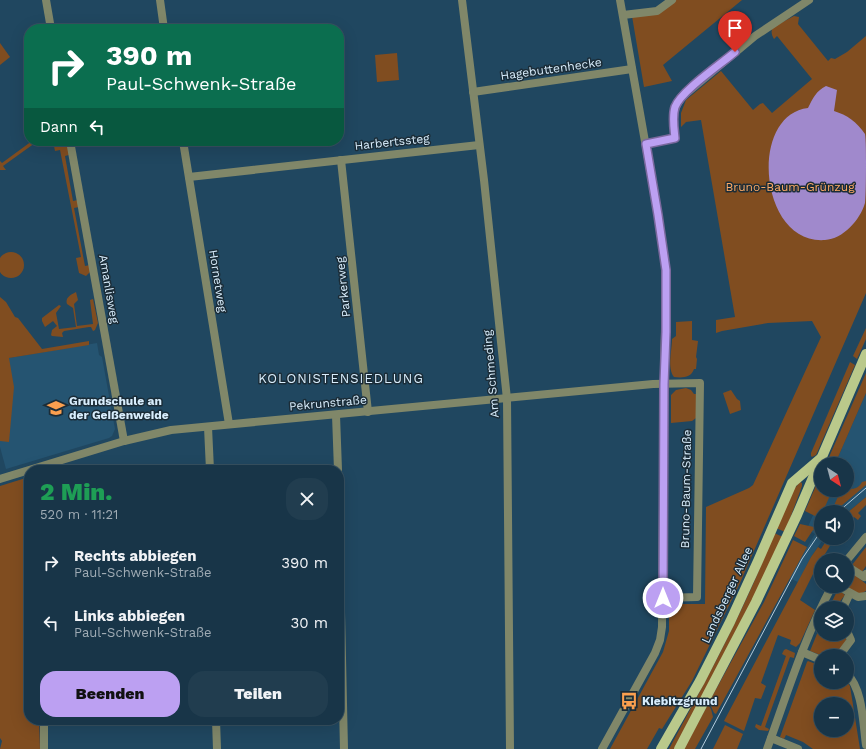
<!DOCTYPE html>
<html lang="de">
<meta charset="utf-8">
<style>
body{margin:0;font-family:"Work Sans",sans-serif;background:#213d4f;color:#f1f3f6;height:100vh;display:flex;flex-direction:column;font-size:15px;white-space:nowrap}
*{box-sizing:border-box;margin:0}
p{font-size:13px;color:#9fabb4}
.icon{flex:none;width:22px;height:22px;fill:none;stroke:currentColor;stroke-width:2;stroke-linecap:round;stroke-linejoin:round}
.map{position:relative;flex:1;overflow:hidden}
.side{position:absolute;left:24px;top:465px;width:320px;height:260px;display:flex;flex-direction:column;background:#183548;border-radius:16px;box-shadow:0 4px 16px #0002,0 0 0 1px #365060}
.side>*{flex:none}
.hud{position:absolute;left:24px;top:24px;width:320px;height:122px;border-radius:16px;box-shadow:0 4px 16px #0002,0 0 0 1px #365060;background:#0b6e4f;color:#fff;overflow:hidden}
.needle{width:26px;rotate:144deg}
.tools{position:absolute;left:814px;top:457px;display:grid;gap:8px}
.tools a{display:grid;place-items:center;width:40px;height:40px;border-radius:50%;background:#183548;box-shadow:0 4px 16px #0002,0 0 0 1px #365060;font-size:20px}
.pin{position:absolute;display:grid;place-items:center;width:34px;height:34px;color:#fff;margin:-41px -17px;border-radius:50% 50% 50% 0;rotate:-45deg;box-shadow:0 0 4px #0007}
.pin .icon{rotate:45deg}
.me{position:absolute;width:44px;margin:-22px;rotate:0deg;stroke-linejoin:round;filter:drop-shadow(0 0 3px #0008)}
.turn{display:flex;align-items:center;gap:14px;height:84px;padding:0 16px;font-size:18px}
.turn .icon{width:52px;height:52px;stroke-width:2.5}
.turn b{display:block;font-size:28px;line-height:34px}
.then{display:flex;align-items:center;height:38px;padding:0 16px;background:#0003;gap:8px;font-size:15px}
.round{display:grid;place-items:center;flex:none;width:42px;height:42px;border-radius:16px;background:#213d4f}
.summary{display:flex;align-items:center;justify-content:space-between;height:68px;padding:0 16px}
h1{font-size:24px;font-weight:800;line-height:30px;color:#1e9e55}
.primary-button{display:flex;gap:8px;margin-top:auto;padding:8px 16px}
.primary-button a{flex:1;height:46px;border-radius:16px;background:#bca0f2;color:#111;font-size:16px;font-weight:800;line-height:46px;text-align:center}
.primary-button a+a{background:#213d4f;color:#f1f3f6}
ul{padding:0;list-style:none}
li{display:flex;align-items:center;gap:12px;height:60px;padding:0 16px}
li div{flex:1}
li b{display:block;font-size:15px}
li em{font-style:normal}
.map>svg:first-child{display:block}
</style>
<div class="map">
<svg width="866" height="749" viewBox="0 0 866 749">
<rect width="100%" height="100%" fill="#204760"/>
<g fill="#255471">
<polygon points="97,343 99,355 102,357 115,429 112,436 109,438 6,469 0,447 0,366 9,358"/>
<polygon points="866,393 866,497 847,513 821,512 821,538 824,538 811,557 798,582 789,578 815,534 807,529 824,490 847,490 847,464 835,464"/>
</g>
<g fill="#804d20" fill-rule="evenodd">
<polygon points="676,0 742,0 663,65 672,81 644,87 632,16"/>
<path d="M794 16 799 17 798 24 828 61 831 58 835 59 847 52 866 36V293L740 583 692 681 662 729 659 728 647 749H610L663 652 669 631V610L676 604H705L706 507 749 488 753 485 821 337 812 321 768 323 722 331 716 333V320L735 317 701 120 686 122 681 127V113L686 100 721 71 753 110 760 104 763 103 772 113 812 79 777 36 774 39C771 34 771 31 773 27Z"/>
<polygon points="0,43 10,57 0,65"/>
<polygon points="397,53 399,80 377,82 375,55"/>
<polygon points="32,141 45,141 38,147 35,143 3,166 6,170 0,170 0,161 2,163"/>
<polygon points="63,143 64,147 68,147 69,155 65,156 73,201 78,200 79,207 74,208 85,266 90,265 90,272 86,276 79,273 76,258 81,257 60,150 55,151 54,146 56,144"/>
<circle cx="11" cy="265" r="13"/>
<path d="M76 292 78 300 74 304 77 326 93 324 90 300 93 299 98 323 95 330 93 331 91 327H89L64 331 62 333 63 337 52 336 51 335 52 330 57 326 53 321 45 327 42 321V318L59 305 61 306 56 313 59 329 76 327 73 308 67 304C65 298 70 295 76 292Z"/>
<polygon points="0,297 6,302 15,317 18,318 42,349 89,341 89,345 9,358 14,387 9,442 0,441"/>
<path d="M692 321V340L698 341 696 357 697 359 696 369H694C691 378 682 378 674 377 667 368 672 350 672 339L676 336V322Z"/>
<polygon points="866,328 866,339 857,359 853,356"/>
<polygon points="850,362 855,365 816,455 812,457 811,456 811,453"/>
<polygon points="866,373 866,393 835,464 826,464"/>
<polygon points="686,388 691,390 694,394 696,394 696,418 692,421 671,423 671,395 676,390"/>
<polygon points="731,390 737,399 740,401 741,410 730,414 723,393"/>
<polygon points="821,474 821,490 832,491 824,509 815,516 805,511"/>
<polygon points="29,477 29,720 39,720 40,749 0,749 2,741 0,738 0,486"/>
<path d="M866 481V485L834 512H831L841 490H847V488C854 490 859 488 862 482Z"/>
<polygon points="800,482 802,483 802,486 785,532 776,528 793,490"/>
<polygon points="866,497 866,505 858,513 861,516 858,520 854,517 847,524 847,513"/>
<polygon points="821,523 821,526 816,532 813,530 805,542 794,536 800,524 814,527"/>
<path d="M774 533 783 537 757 593 674 749H669C707 678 746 608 774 533Z"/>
<polygon points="793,540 807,547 716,714 714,713 709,702 764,602"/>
<polygon points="826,541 831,544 815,571 819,574 817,576 813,574 800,600 815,610 800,643 796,647 790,644 791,640 778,635 761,683 766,686 761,699 755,698 744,731 724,721 811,557 818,547 821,549"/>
<polygon points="866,547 866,566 862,572 852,565"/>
<polygon points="849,570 866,584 866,591 860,594 844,586 847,586 847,573"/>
<polygon points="838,589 845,595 838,604 836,608 829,608"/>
<polygon points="821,624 821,634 845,634 846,636 846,642 835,656 823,656 810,651"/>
<polygon points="786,649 795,653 794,658 790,657 765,727 769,729 768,731 759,730 755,727 756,724 761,726 786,656 782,654 784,650"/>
<path d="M808 661 821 666V682H847L850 686 860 749H813L803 742 786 735 784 739 780 737 807 662ZM821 704H847V730H821Z"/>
<polygon points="708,704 711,709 713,717 695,749 684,749"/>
<polygon points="725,725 743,734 737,749 713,749"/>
</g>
<path fill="#a089cc" d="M826 86 837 90 834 111C847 115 857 122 865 134 866 139 866 155 866 161 866 172 866 194 865 203 860 220 843 239 825 240 759 245 748 115 808 108 813 98 816 91 826 86Z"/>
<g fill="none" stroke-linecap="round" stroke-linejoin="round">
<g stroke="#808769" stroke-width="8">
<polyline points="46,0 51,29"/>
<polyline points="160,0 164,29"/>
<polyline points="462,0 484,180 507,399 510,749"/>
<polyline points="623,15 657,11 672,0"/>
<polyline points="473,92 632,69"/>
<polyline points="70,141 124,441"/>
<polyline points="183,141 229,424"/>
<path d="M646 144 675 138C673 122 671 111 682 97L755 36 809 0"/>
<polyline points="341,160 368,412"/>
<polyline points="189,177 479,145"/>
<polyline points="336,415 338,470"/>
<polyline points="208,427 210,470"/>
<polyline points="0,479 124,441 171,430 653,384 700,383 697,597 663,598"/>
<polyline points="339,521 344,749"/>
<polyline points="847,566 864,577 866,574"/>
<polyline points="838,586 858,597 866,596"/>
<polyline points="843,608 850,593"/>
<polyline points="802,652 821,660"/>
<polyline points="839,656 851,640 847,631"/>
<path d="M847 674C863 689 863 724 866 745"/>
<polyline points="44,720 44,749"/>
<polyline points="216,720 217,749"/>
<polyline points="771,738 798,749"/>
</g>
<g stroke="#808769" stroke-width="8">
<polyline points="847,560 866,537"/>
<polyline points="602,749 655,653 660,640 662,627 664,384 666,270 658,215 620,0"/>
<path d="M767 749C787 694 804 638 832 586"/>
</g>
<g stroke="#bac98b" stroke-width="10">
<polyline points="661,749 700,681 730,622 758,561 792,483 820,459"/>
<polyline points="679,749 756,602 797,515 866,354"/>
</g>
<g stroke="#b3ccdd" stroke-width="1">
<polyline points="838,512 866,488"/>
<polyline points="701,749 802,559 821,531"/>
</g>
</g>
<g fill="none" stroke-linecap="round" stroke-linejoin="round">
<g stroke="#7a689d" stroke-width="10">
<path id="route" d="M663 598 664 384 666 332V270L658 215 646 144 675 138C674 128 672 117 675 107 681 91 721 64 735 52"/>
</g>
<use href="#route" stroke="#bca0f2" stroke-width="7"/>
</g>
<defs>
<g id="school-bare" transform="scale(1.38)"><path d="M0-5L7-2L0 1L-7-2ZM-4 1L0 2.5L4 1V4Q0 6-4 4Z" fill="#fa9f4f" stroke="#1b2c37" stroke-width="2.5" paint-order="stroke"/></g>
<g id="bus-bare" transform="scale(1.38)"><path d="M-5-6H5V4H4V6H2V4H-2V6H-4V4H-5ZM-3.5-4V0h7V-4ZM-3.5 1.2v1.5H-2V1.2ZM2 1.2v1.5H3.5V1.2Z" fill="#fa9f4f" stroke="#1b2c37" stroke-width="2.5" paint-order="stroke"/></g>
</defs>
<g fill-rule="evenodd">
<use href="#school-bare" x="56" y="408"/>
<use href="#bus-bare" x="629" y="701"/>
</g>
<g text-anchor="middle" stroke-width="3" stroke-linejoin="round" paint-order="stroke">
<g font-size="12" fill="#d8edfc" stroke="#1b2c37">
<text transform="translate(551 69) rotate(-8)" y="4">Hagebuttenhecke</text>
<text transform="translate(392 142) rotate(-6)" y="4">Harbertssteg</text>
<text transform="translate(218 281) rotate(81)" y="4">Hornetweg</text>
<text transform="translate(343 287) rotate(-96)" y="4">Parkerweg</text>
<text transform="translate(109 289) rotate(80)" y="4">Amanlisweg</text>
<text transform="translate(491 374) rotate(-95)" y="4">Am Schmeding</text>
<text transform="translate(328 403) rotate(-5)" y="4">Pekrunstraße</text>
<text transform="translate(686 489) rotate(-89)" y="4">Bruno-Baum-Straße</text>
<text transform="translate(727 595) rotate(-65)" y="4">Landsberger Allee</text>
</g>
<g font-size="12" fill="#fdaa65" stroke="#1b2c37">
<text x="790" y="191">Bruno-Baum-Grünzug</text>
</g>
<g font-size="12" font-weight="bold" fill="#d8edfc" stroke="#1b2c37" text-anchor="start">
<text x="69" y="405">Grundschule an<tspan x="69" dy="14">der Geißenweide</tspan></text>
<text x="642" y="705">Kiebitzgrund</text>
</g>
<g font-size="13" letter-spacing="1" fill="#d8edfc" stroke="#1b2c37">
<text x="341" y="383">KOLONISTENSIEDLUNG</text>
</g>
</g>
</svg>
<div class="tools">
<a><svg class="needle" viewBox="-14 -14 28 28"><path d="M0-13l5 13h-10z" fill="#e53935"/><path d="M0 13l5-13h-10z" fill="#9fabb4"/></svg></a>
<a><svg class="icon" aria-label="sound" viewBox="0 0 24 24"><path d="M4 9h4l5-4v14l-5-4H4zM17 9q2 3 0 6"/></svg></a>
<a><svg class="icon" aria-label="search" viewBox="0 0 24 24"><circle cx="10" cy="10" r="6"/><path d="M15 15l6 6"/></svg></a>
<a><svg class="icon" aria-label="layers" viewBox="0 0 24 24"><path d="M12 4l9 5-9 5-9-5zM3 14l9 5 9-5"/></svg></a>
<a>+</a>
<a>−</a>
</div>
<div class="pin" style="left:735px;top:52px;background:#d93025"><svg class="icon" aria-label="arrive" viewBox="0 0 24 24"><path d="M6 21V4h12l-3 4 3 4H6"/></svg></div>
<svg class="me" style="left:663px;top:598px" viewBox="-20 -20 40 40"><circle r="17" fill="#bca0f2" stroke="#fff" stroke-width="3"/><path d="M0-11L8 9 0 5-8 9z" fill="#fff"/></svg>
<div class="hud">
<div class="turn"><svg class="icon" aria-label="right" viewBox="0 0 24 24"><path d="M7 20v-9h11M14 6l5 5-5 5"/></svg><div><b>390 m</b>Paul-Schwenk-Straße</div></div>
<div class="then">Dann<svg class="icon" aria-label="left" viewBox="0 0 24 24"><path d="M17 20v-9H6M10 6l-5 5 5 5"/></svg></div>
</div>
<section class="side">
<div class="summary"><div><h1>2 Min.</h1><p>520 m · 11:21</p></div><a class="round"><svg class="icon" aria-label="close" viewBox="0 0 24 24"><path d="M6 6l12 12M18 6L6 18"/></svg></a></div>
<ul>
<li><svg class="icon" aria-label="right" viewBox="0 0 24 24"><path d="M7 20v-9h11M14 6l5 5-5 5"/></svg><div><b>Rechts abbiegen</b><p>Paul-Schwenk-Straße</p></div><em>390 m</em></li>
<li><svg class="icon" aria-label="left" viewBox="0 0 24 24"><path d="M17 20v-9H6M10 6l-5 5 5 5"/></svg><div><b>Links abbiegen</b><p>Paul-Schwenk-Straße</p></div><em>30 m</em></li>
</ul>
<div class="primary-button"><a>Beenden</a><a>Teilen</a></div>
</section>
</div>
